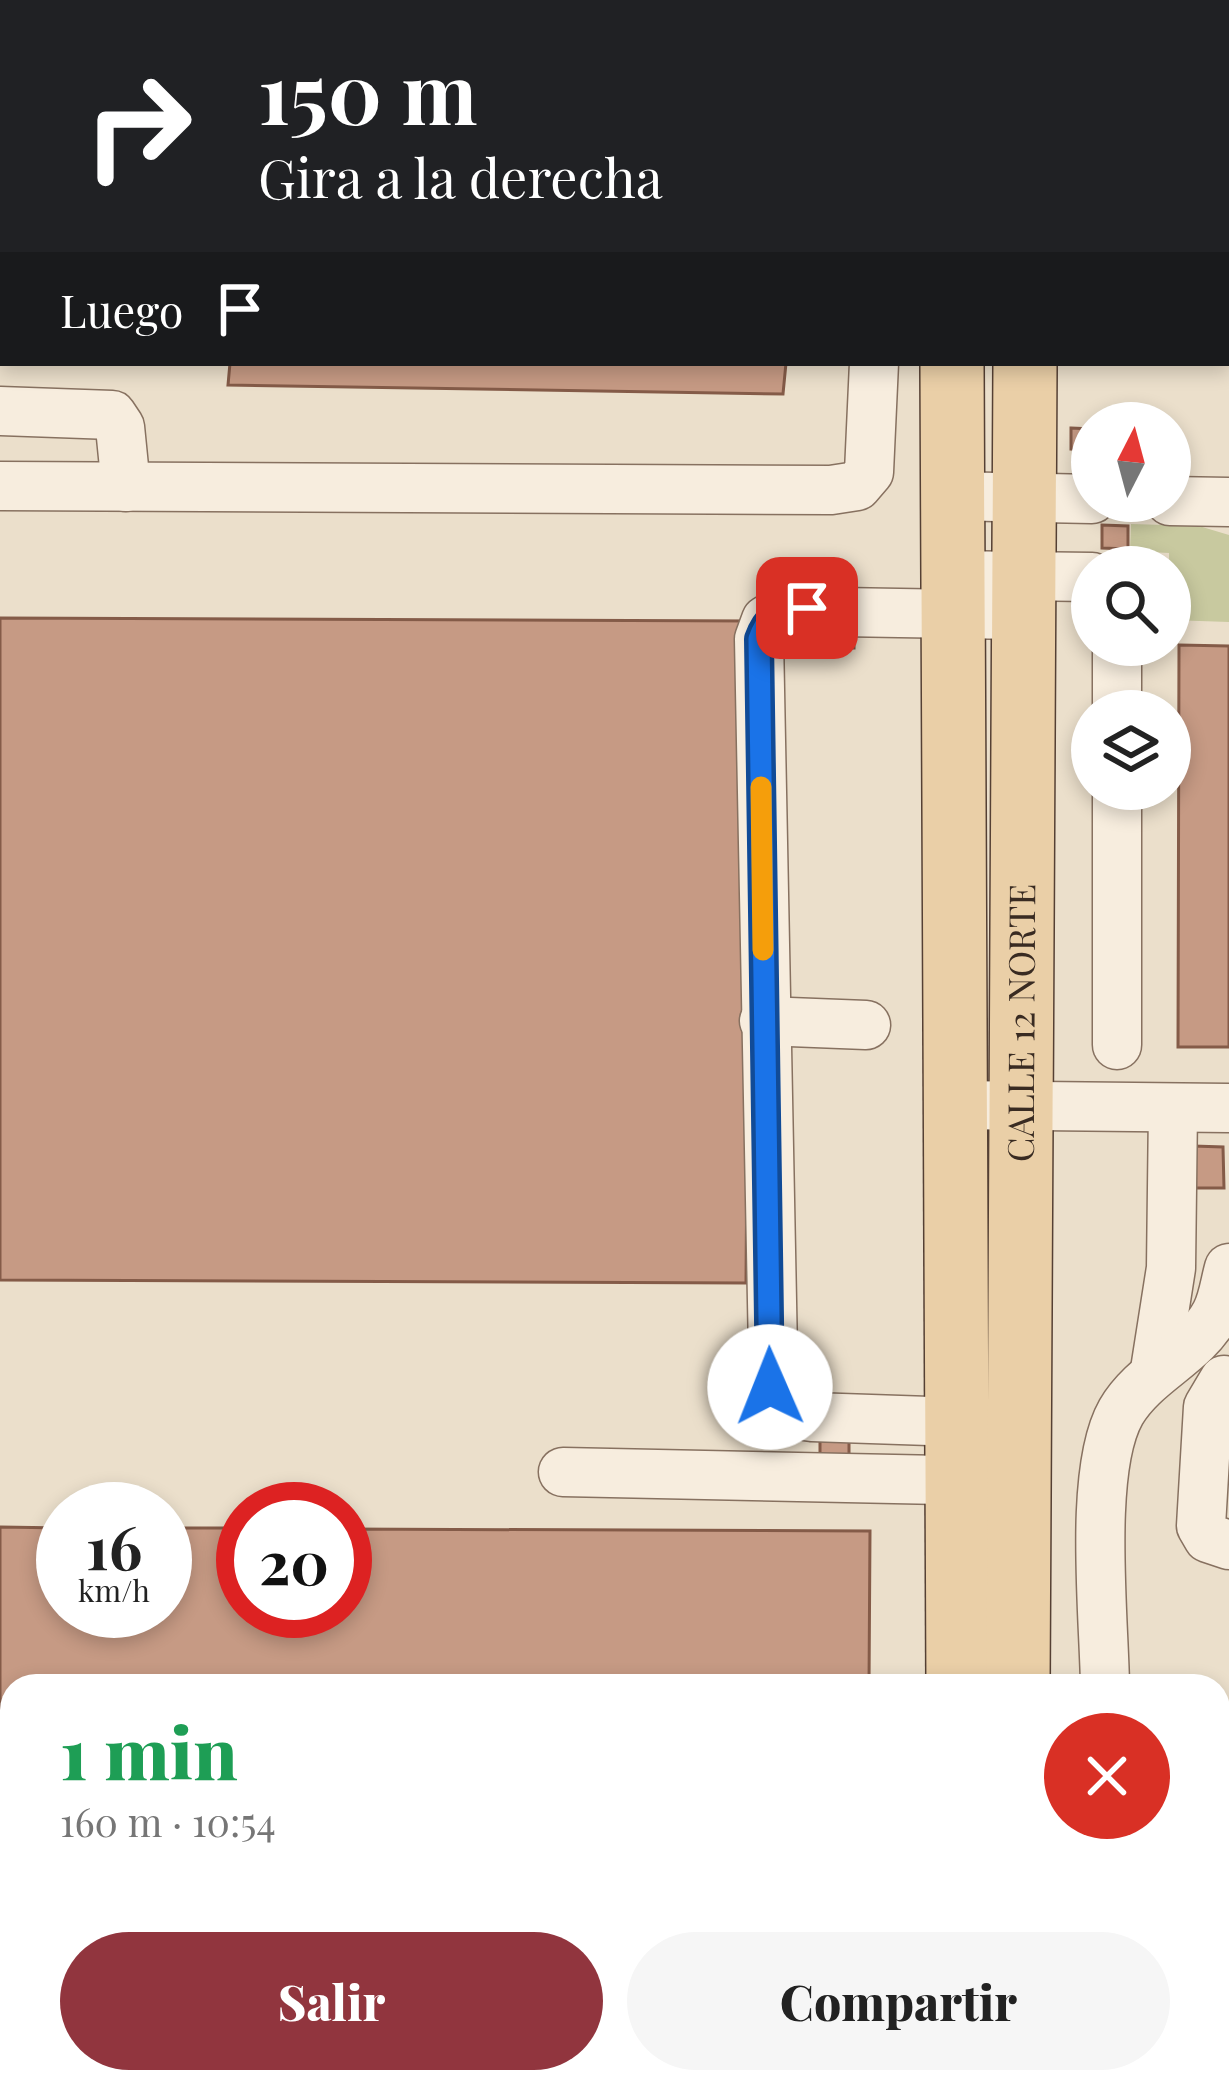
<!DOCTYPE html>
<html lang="es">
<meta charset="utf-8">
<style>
body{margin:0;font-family:"Playfair Display",serif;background:#f6f6f6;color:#222;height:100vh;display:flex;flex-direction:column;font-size:45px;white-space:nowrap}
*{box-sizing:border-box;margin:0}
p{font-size:39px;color:#767676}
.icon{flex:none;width:66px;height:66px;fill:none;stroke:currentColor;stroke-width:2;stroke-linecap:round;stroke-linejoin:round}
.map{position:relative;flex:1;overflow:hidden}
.sheet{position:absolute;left:0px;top:1674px;width:1230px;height:420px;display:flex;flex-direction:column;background:#fff;border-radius:36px 36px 0 0;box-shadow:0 6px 18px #0003}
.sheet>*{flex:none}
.guide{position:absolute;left:0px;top:0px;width:1230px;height:366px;box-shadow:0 6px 18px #0003;background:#202124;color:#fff;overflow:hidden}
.needle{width:78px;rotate:6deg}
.controls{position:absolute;left:1071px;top:402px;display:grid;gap:24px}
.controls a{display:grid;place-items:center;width:120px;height:120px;border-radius:50%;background:#fff;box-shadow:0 6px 18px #0003;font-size:60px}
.speed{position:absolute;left:36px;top:1482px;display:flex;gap:24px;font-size:60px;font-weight:700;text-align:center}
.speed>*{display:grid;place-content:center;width:156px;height:156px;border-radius:50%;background:#fff;box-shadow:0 6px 18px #0003;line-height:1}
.speed small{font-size:30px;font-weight:400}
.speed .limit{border:18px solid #d22;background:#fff;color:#111}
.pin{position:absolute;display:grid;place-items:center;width:102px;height:102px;color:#fff;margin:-51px;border-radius:24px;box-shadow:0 6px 18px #0006}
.me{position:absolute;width:132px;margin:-66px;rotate:359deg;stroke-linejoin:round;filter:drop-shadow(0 0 9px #0008)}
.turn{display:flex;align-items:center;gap:42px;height:252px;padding:0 60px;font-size:54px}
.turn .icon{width:156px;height:156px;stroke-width:2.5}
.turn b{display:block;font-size:84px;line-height:102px}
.then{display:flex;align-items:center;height:114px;padding:0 60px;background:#0003;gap:24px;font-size:45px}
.round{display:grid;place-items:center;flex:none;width:126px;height:126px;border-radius:63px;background:#f6f6f6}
.head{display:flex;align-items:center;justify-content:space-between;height:204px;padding:0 60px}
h1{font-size:72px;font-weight:800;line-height:90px;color:#1e9e55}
.button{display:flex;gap:24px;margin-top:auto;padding:24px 60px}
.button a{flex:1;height:138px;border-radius:72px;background:#91353e;color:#fff;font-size:48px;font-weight:800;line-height:138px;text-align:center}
.button a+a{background:#f6f6f6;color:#222}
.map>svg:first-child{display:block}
</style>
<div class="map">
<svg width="1229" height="2094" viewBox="0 0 1229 2094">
<rect width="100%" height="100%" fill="#ebdfcb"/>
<polygon fill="#c8c99f" points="1131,524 1199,526 1229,535 1229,622 1170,620 1169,553 1130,551"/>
<g fill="#c69a84" stroke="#845b48" stroke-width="3">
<polygon points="0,0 738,0 738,3 3,3 0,332"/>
<polygon points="1094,0 1229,0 1229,22 1227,3"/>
<polygon points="230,363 786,363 783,394 228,385"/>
<polygon points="1071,428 1092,429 1092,450 1071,449"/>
<polygon points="1102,525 1128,526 1128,549 1102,548"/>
<polygon points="0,618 751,621 746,1283 0,1280"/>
<rect x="825" y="627" width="29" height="21"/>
<polygon points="1179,645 1229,646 1229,1047 1178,1047"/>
<polygon points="1193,1146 1223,1147 1224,1188 1192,1188"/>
<rect x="820" y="1435" width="29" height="20"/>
<polygon points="0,1527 63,1528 63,1611 165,1611 165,1528 243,1528 243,1611 345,1611 345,1529 870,1531 869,1686 12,1686 12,1984 0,1984"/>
<polygon points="1218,2065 1229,2065 1229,2094 1211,2094"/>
</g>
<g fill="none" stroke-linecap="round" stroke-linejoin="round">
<g stroke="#877160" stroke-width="51">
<g id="minor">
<polyline points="858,3 858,0"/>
<polyline points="0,411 112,415 120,427 126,487"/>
<polyline points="0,486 831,490 857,486 869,472 874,363"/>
<polyline points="952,496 1092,499"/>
<polyline points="1170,501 1229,502"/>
<polyline points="952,575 1092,577"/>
<polyline points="1117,645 1117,711"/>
<polyline points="1117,789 1117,1045"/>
<polyline points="764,1021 866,1025"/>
<polyline points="955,1105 1229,1108"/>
<polyline points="1155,1370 1171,1268 1173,1108"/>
<polyline points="1224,1380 1208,1407 1201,1526 1208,1538 1229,1545"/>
<polyline points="988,1423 812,1417 789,1414 774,1403 759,639 766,620 781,611 1022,615"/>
<polyline points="563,1472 990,1481"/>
<path d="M1105 1686C1104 1616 1088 1470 1121 1412 1145 1371 1195 1354 1216 1313 1223 1300 1225 1282 1229 1268"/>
<polyline points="365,2082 426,2094"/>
<polyline points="1109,2082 1109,2094"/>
</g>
</g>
<g stroke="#554034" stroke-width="66">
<g id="major">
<polyline points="1022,0 1022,3"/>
<polyline points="954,3 954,0"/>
<polyline points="952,363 958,1686"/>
<path id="s1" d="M1018 1686 1025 363"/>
<polyline points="0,2064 12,2067"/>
<polyline points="73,2082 122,2094"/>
<polyline points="996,2094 999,2082"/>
</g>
</g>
<use href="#minor" stroke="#f7edde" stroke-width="48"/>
<use href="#major" stroke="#eacfa7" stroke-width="63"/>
</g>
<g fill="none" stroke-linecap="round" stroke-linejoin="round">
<g stroke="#114b97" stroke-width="30">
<path id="route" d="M770 1387 759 639C768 613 781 611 807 608"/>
</g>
<use href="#route" stroke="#1a73e8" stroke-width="21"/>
<polyline stroke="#f59e0b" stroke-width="21" points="761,787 763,950"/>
</g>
<g text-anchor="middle" stroke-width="10" stroke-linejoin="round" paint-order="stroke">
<g font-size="36" fill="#392b22" stroke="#f3eada">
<text dy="13" stroke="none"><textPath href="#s1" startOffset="663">CALLE 12 NORTE</textPath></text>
</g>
</g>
</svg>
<div class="controls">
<a><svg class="needle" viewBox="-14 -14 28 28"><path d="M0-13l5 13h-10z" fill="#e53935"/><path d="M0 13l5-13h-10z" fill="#767676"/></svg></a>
<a><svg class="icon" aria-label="search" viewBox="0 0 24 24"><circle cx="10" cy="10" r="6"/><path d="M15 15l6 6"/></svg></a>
<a><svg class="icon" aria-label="layers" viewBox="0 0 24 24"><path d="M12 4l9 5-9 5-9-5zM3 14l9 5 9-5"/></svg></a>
</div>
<div class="speed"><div>16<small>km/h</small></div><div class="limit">20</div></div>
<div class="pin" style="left:807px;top:608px;background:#d93025"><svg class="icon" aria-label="arrive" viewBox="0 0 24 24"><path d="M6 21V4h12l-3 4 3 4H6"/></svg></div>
<svg class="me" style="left:770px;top:1387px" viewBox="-20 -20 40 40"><circle r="19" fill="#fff"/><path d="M0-13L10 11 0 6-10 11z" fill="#1a73e8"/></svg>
<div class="guide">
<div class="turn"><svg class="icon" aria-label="right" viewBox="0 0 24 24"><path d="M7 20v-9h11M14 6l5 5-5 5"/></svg><div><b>150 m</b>Gira a la derecha</div></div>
<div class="then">Luego<svg class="icon" aria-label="arrive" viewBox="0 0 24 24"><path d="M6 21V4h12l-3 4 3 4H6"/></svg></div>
</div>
<section class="sheet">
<div class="head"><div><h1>1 min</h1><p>160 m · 10:54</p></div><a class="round" style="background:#d93025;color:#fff"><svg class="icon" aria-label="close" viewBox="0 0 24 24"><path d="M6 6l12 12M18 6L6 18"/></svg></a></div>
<div class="button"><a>Salir</a><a>Compartir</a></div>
</section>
</div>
